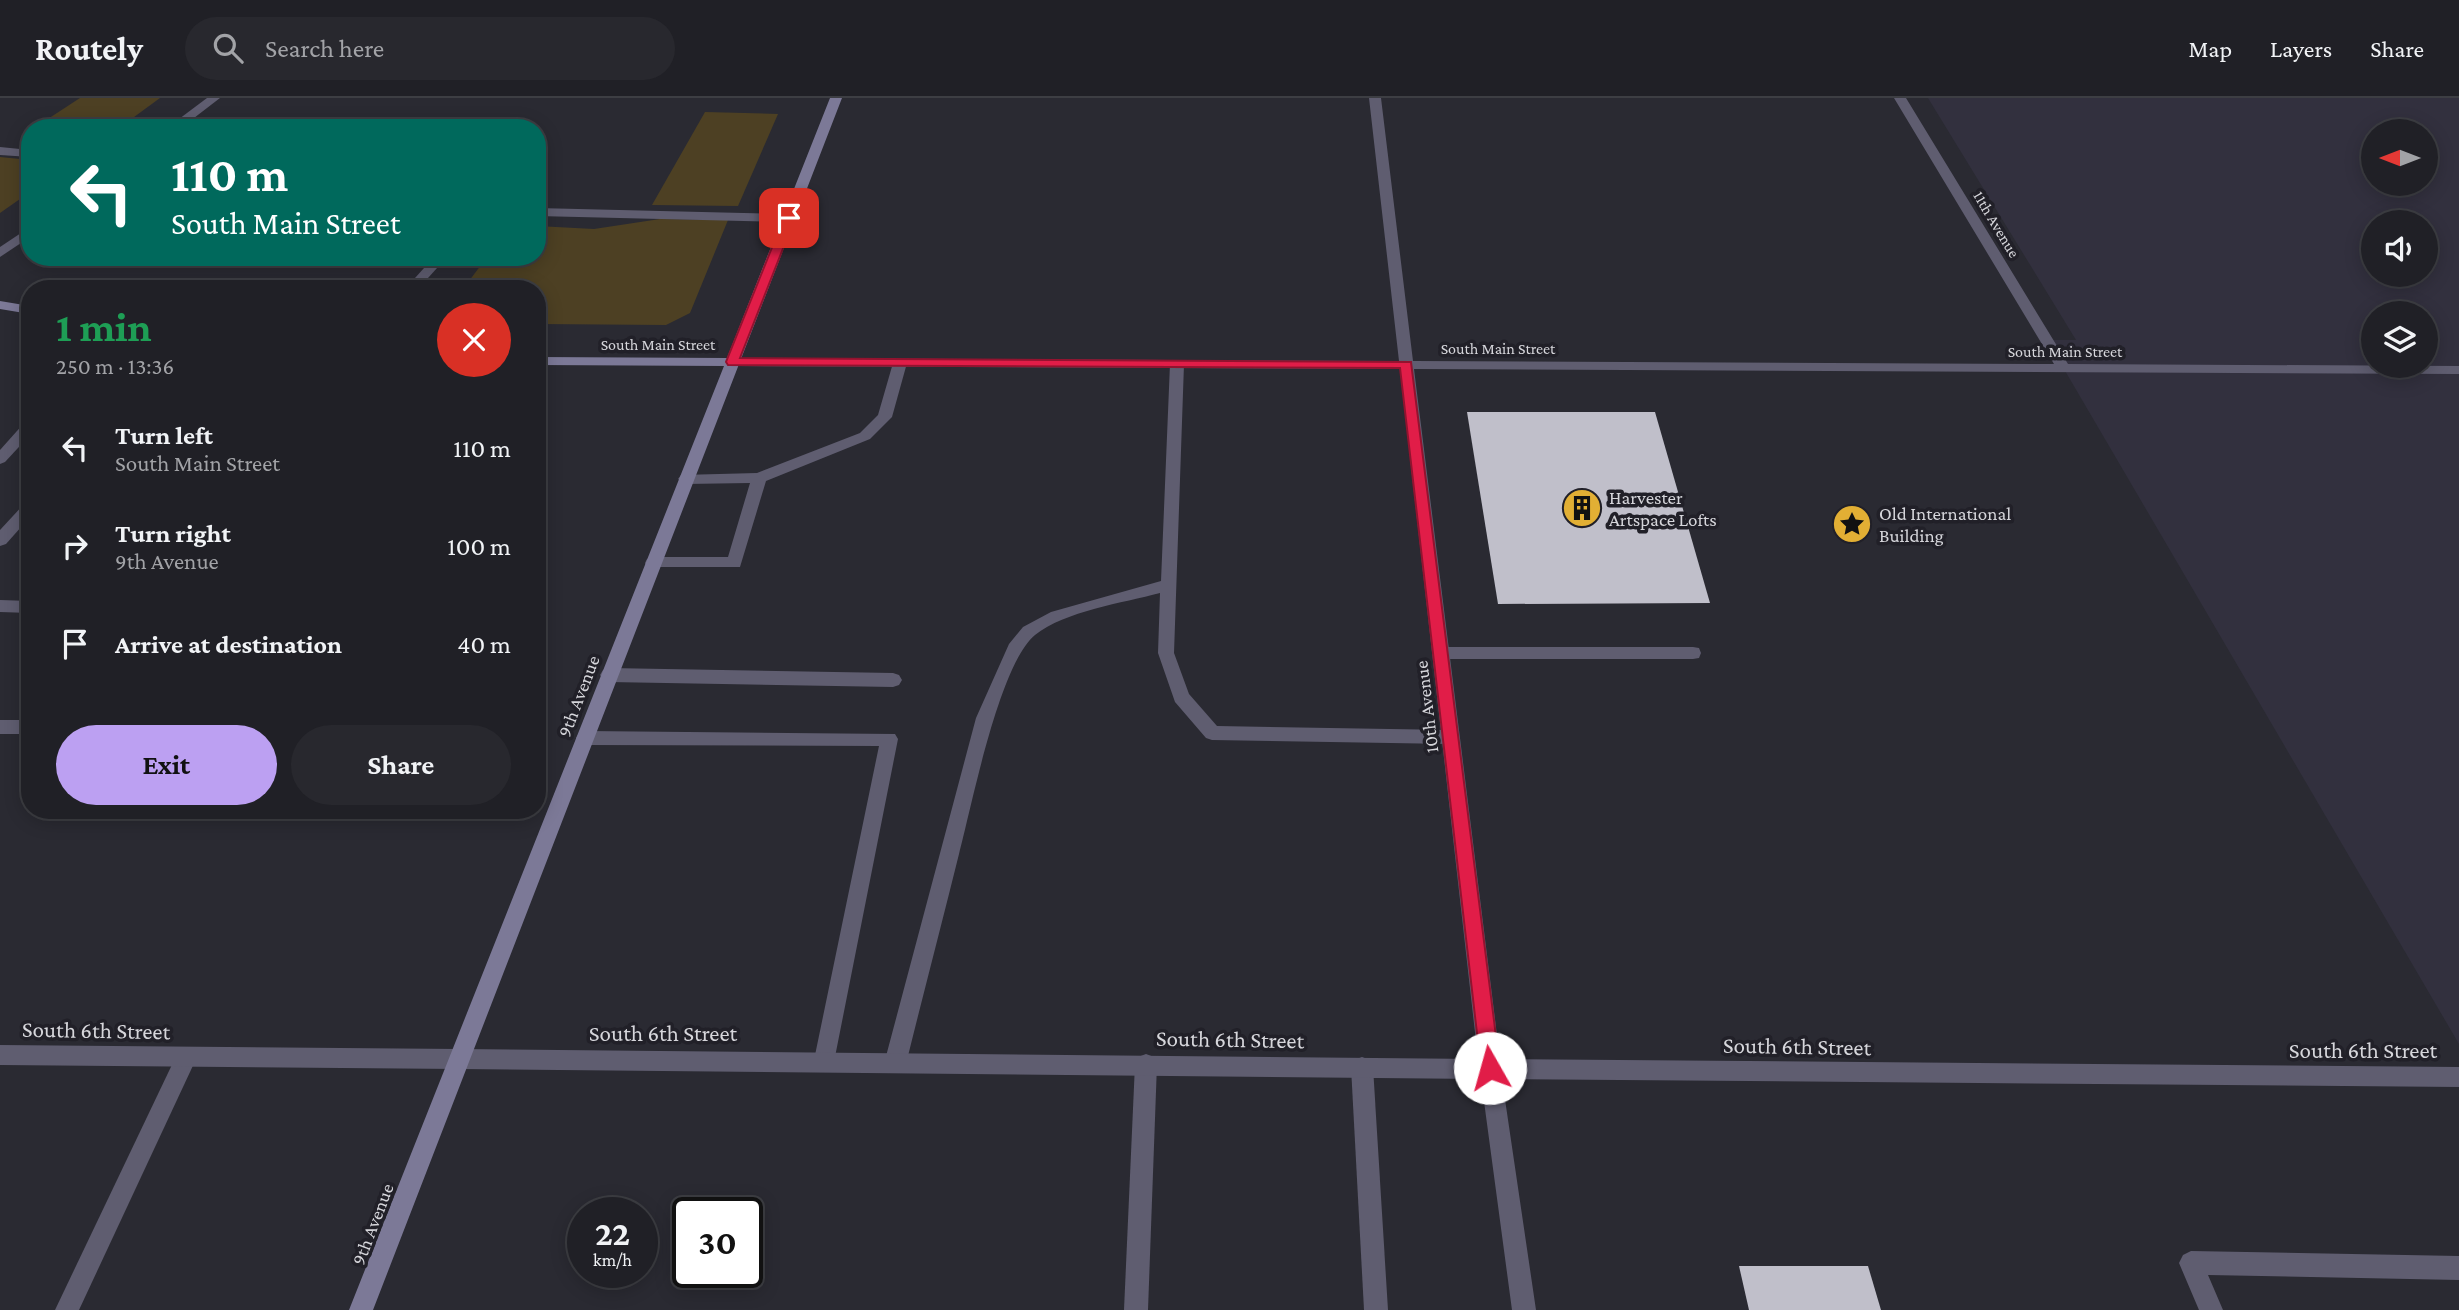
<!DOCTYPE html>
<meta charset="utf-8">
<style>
body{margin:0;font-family:"Crimson Pro",serif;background:#28282e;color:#f1f3f6;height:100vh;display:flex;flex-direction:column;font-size:26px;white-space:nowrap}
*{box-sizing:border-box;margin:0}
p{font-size:23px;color:#a2a3a7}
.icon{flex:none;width:38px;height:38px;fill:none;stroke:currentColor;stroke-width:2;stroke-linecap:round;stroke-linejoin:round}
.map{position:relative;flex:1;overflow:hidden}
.side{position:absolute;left:21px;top:182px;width:525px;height:539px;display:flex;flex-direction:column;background:#202026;border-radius:28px;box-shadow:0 4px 18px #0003,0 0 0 2px #3d3e43}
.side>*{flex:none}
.top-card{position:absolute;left:21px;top:21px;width:525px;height:147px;border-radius:28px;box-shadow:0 4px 18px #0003,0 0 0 2px #3d3e43;background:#00695c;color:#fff;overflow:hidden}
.needle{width:46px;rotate:270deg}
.fabs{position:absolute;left:2361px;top:21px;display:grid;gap:14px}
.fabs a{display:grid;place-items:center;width:77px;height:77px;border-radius:50%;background:#202026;box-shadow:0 4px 18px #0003,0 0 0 2px #3d3e43;font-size:35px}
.speed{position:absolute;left:567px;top:1099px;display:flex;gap:14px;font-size:35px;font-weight:700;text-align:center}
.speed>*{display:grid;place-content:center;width:91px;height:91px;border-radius:50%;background:#202026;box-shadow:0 4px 18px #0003,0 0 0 2px #3d3e43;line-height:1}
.speed small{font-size:18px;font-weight:400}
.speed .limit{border:4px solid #111;border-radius:10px;background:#fff;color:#111}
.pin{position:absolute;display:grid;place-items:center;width:60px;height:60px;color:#fff;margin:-30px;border-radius:14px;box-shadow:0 4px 10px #0006}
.me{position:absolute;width:77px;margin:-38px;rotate:353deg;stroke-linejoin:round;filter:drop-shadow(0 0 5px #0008)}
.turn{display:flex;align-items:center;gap:24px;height:147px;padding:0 35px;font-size:32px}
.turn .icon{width:91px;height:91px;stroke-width:2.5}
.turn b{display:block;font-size:49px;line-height:60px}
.round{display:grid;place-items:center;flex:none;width:74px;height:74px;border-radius:37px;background:#28282e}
.overview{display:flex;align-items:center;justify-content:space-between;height:119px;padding:0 35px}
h1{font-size:42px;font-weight:700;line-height:52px;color:#1e9e55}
.cta{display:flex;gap:14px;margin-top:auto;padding:14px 35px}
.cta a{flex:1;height:80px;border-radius:42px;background:#bca0f2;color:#111;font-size:28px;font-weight:700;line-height:80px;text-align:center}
.cta a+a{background:#28282e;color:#f1f3f6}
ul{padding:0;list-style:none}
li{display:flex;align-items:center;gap:21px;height:98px;padding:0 35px}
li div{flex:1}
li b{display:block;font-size:26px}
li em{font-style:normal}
header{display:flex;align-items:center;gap:42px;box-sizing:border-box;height:98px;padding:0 35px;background:#202026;border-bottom:2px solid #3d3e43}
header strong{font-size:33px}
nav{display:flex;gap:38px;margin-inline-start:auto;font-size:24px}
.search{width:490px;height:63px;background:#28282e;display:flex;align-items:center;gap:18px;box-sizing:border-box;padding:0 24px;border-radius:38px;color:#a2a3a7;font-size:26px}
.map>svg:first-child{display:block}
</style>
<header>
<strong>Routely</strong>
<div class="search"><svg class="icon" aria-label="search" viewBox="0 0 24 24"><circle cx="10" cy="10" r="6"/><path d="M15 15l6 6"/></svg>Search here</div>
<nav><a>Map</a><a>Layers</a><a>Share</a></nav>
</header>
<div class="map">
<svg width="2459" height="1212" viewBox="0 0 2459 1212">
<rect width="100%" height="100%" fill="#2a2a32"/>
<path fill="#32303e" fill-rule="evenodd" d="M1928 0H2459V946L2047 242H2076ZM2373 33H2426V86H2373ZM2373 124H2426V177H2373ZM2373 215H2426V268H2373Z"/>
<g fill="#4d4023">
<polygon points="80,0 160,0 119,30 34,30"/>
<polygon points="705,14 778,16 738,108 652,107"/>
<polygon points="0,59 30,62 30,94 0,115"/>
<polygon points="660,121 728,122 690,215 666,227 537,226 537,191 463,191 487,159 537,159 537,128 594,131"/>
</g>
<g fill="#c0bfca">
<polygon points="1467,314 1655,314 1710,505 1498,506"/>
<polygon points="1739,1168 1868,1168 1881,1212 1749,1212"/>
</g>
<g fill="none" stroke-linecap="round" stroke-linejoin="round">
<g fill="#5f5d70" fill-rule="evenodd">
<polygon points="0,49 30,52 30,59 0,57"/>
<polygon points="537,110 789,116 795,120 789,124 537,118"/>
<polygon points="434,159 447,159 418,191 405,191"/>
<polygon points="900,261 907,265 892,319 870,341 766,383 740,469 647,469 645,465 647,461 653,459 728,459 750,385 686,386 678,381 681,377 757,375 860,335 878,317 893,265"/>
<path d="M1177 262 1184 266 1174 555 1189 596 1217 628 1450 632 1456 634 1459 639 1456 644 1450 646 1212 642 1206 640 1175 604 1158 555 1160 495C1123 505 1065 513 1035 537 999 567 972 707 959 756 942 825 924 893 907 962L904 969 896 972 888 969 885 962 976 620 1009 546 1023 529 1051 514 1161 483 1170 266Z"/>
<polygon points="30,404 30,419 6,446 0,448 0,432 25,405"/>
<polygon points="0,502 30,503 30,515 0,514"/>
<polygon points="1440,549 1693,549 1699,550 1701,555 1699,560 1693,561 1440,561 1434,560 1432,555 1434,550"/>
<polygon points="609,570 893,575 899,577 902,582 899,587 893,589 609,584 603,582 600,577 603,572"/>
<rect x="0" y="622" width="30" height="14"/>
<polygon points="585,633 895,636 898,641 833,969 825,972 817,969 814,962 879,648 585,647 579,645 576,640 579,635"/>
<polygon points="186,949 193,952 197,959 79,1212 55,1212 179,952"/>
<polygon points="1146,956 1154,959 1157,966 1148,1212 1124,1212 1135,966 1138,959"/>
<polygon points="1362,959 1370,962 1373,969 1388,1212 1364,1212 1351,969 1354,962"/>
<polygon points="2191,1153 2459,1158 2459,1182 2208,1177 2223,1212 2199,1212 2179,1165 2183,1157"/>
</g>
<g fill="#5f5d70" fill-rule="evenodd">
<polygon points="207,0 220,0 181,30 167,30"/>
<polygon points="1369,0 1381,0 1413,263 2054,266 1894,0 1906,0 2068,266 2459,268 2459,276 1414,271 1500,961 2459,969 2459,989 1502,981 1536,1212 1512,1212 1481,981 459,971 451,968 448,961 451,954 459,951 1478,961 1400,271 732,268 725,264 732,260 1399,263"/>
<polygon points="30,129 30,139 0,159 0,149"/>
<polygon points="30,322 30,337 5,364 0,366 0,352 25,324"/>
</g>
<polygon fill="#5f5d70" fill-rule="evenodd" points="0,947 459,951 467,954 470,961 467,968 459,971 0,967"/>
<g fill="#7c7997" fill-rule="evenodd">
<polygon points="830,0 842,0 373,1212 349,1212 724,268 537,267 537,259 727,260"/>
<polygon points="0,203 30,208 30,216 0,211"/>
</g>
</g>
<polygon fill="#e11d48" stroke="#92132f" stroke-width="2" points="785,117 795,120 740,260 1411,264 1500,970 1497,977 1490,979 1483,977 1481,970 1400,270 728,267 726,264"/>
<defs>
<g id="building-disc" transform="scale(2.0125)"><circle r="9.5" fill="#e2af34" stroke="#212028"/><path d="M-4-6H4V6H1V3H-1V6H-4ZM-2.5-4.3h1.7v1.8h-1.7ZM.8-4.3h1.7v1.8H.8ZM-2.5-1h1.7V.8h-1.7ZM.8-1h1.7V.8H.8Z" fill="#111"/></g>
<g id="sight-disc" transform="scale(2.0125)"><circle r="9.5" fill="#e2af34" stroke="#212028"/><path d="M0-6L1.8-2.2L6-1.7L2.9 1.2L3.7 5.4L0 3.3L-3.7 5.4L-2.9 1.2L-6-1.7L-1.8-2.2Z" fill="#111"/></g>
</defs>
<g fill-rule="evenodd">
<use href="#building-disc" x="1582" y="410"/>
<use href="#sight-disc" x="1852" y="426"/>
</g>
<g text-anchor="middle" stroke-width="7" stroke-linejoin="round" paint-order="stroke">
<g font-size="16" fill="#d6d6db" stroke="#212028">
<text transform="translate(1997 126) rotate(59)" y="6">11th Avenue</text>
<text x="658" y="252">South Main Street</text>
<text x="1498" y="256">South Main Street</text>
<text x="2065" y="259">South Main Street</text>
</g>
<g font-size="19" fill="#d6d6db" stroke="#212028" text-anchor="start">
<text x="1609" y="406">Harvester<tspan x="1609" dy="22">Artspace Lofts</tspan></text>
<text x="1879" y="422">Old International<tspan x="1879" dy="22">Building</tspan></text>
</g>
<g font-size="19" fill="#d6d6db" stroke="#212028">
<text transform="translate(578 598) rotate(-69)" y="7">9th Avenue</text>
<text transform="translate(1426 609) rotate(-97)" y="7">10th Avenue</text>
<text transform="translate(372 1126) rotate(-69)" y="7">9th Avenue</text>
</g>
<g font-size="23" fill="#d6d6db" stroke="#212028">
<text transform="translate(96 932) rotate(1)" y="8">South 6th Street</text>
<text x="663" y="943">South 6th Street</text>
<text transform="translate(1230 941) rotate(1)" y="8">South 6th Street</text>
<text transform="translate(1797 948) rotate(1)" y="8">South 6th Street</text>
<text x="2363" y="960">South 6th Street</text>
</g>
</g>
</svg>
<div class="fabs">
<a><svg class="needle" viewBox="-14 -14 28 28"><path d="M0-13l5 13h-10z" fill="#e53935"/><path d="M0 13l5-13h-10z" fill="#a2a3a7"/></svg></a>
<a><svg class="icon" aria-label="sound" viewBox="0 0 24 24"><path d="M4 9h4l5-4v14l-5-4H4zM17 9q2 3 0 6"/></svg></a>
<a><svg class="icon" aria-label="layers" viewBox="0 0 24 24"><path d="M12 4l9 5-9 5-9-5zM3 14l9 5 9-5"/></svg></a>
</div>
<div class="speed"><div>22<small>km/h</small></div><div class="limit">30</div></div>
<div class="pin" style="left:789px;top:120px;background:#d93025"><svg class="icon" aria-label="arrive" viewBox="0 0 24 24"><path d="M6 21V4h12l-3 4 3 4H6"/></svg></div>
<svg class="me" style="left:1490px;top:970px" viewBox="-20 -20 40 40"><circle r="19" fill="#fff"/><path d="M0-13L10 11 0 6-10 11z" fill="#e11d48"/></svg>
<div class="top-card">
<div class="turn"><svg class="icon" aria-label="left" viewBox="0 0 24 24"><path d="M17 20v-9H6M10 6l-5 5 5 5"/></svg><div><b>110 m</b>South Main Street</div></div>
</div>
<section class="side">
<div class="overview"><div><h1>1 min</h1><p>250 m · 13:36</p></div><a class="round" style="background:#d93025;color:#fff"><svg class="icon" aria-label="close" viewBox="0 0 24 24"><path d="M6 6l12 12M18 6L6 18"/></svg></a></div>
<ul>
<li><svg class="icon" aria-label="left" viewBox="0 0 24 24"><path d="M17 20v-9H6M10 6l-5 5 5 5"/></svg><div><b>Turn left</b><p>South Main Street</p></div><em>110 m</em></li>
<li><svg class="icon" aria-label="right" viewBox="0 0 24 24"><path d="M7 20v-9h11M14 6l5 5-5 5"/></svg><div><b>Turn right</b><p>9th Avenue</p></div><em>100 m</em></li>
<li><svg class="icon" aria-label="arrive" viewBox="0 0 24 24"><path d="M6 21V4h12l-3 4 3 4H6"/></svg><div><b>Arrive at destination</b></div><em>40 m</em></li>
</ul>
<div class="cta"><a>Exit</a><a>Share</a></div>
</section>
</div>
